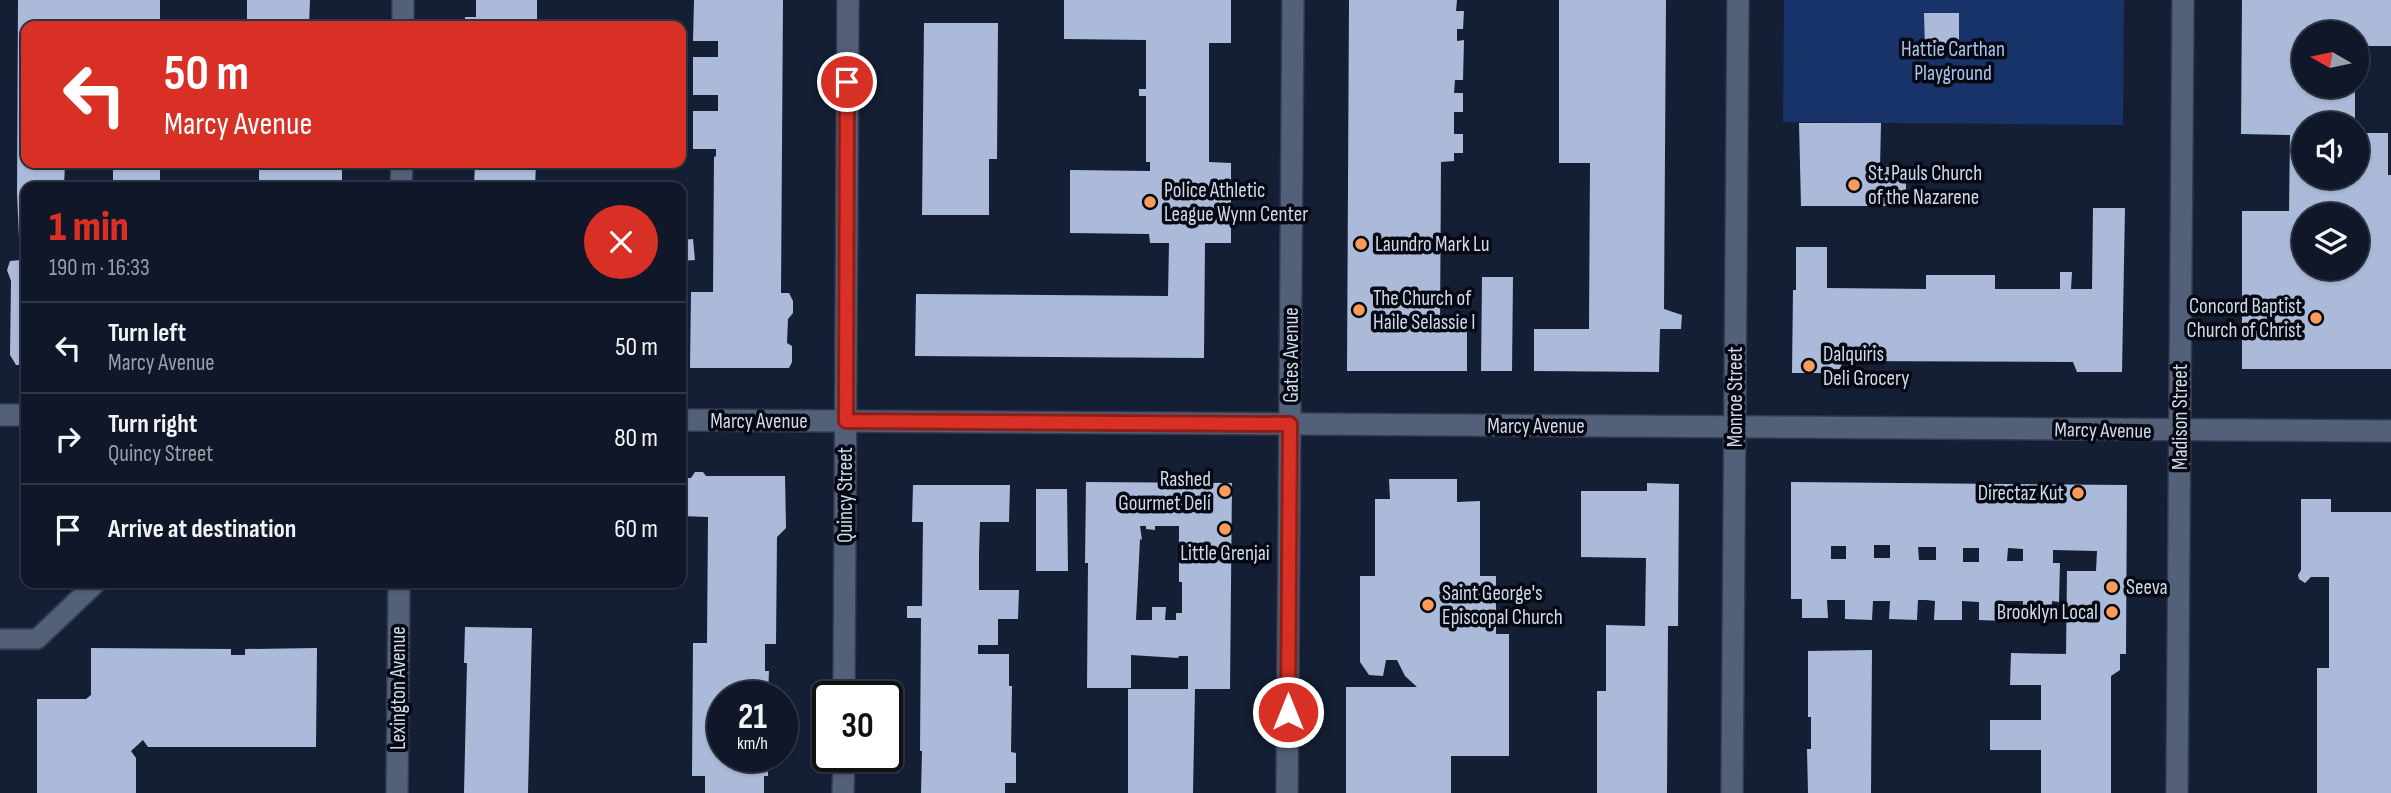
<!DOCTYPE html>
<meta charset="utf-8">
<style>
body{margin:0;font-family:"Sofia Sans Condensed",sans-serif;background:#1d2434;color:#f1f3f6;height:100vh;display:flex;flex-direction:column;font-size:26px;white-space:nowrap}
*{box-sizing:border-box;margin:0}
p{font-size:23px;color:#9b9fa8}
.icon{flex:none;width:38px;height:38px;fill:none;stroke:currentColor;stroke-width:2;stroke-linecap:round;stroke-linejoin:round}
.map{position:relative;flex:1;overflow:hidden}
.drawer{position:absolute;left:21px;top:182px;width:665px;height:406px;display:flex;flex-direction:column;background:#0f1728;border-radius:14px;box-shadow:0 2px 5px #0004,0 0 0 2px #2f3645}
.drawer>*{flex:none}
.hud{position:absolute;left:21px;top:21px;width:665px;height:147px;border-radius:14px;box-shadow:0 2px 5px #0004,0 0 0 2px #2f3645;background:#d93025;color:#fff;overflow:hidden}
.needle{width:46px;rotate:279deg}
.buttons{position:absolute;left:2292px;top:21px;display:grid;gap:14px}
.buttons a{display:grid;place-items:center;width:77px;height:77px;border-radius:50%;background:#0f1728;box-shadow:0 2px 5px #0004,0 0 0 2px #2f3645;font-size:35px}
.speed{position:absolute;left:707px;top:681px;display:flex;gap:14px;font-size:35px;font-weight:700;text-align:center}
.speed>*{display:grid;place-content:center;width:91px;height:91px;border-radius:50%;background:#0f1728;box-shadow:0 2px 5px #0004,0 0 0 2px #2f3645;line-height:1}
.speed small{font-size:18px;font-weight:400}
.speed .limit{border:4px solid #111;border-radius:10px;background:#fff;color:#111}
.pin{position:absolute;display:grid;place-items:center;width:60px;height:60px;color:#fff;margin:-30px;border:4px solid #fff;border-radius:50%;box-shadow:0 2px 7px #0007}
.me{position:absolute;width:77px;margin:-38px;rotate:0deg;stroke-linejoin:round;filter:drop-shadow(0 0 5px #0008)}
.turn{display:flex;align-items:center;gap:24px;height:147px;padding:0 28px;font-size:32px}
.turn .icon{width:91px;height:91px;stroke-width:2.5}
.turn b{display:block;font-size:49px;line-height:60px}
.round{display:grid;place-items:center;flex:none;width:74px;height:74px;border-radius:37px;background:#1d2434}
.overview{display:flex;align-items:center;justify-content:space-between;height:119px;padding:0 28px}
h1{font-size:42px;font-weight:800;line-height:52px;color:#d93025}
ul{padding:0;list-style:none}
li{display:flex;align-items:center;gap:21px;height:91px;padding:0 28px;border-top:2px solid #2f3645}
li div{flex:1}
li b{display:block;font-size:26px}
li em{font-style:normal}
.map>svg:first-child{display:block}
</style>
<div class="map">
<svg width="2391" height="793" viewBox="0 0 2391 793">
<rect width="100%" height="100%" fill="#141f35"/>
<polygon fill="#18326a" points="1784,0 2124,0 2123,125 1783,122"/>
<g fill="#abbad8" fill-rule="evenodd">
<polygon points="18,0 160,0 160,26 26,26 26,163 65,163 64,187 26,187 26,365 16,365 10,355 11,281 7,270 10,261 20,260 17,193"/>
<polygon points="247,0 310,0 309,26 247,26"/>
<polygon points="476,0 537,0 537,26 465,26 465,17 476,17"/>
<polygon points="694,0 783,0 781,293 789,293 793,301 793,313 788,319 787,343 792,346 792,362 789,368 690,368 691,292 713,292 714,157 716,156 716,149 693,149 693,111 718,111 718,95 693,95 693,57 718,57 718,41 693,41"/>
<polygon points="1064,0 1231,0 1231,43 1209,43 1209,162 1231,163 1231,243 1205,243 1204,358 915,356 916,294 1168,296 1169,243 1150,243 1149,234 1070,233 1070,170 1150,171 1150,162 1146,162 1146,96 1139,96 1139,89 1146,89 1146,40 1064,39"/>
<polygon points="1349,0 1457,0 1456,11 1464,11 1463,29 1457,29 1457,41 1464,40 1463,80 1455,80 1454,93 1463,93 1463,112 1454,112 1454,134 1463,134 1463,153 1454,153 1454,161 1441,162 1440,328 1467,328 1467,371 1347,371"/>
<polygon points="1559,0 1666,0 1664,309 1682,315 1681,329 1660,329 1659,372 1534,371 1534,329 1589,329 1590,163 1559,163"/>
<path d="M2242 0H2391V46H2357V33H2305V86H2355V124H2305V177H2357V133H2388V175H2391V369H2242V211H2289L2290 135 2241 134ZM2305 215H2357V268H2305Z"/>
<polygon points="1924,13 1959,13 1959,47 1925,48"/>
<polygon points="924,23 998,23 997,159 989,159 989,215 922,215"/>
<polygon points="1799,123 1881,123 1880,167 1906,167 1906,206 1801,206"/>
<rect x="113" y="163" width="47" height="24"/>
<polygon points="259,163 335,163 335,169 342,169 342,187 259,187"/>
<polygon points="475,163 536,163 535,187 474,187"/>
<polygon points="2093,208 2125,208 2122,372 2077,372 2073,362 1843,361 1840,369 1827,369 1827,373 1792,373 1793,290 1796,290 1796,247 1827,247 1827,288 1926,289 1926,275 1995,275 1995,289 2060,289 2060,272 2072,272 2071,289 2092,289"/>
<polygon points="693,239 695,260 681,261 681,240"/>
<polygon points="1482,277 1513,277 1512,371 1481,371"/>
<polygon points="695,472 703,472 706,476 785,476 786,528 777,537 776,644 765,644 765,671 769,671 768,696 723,696 723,756 768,756 768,776 764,776 764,793 705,793 705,776 692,776 693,643 707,643 708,517 681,516 681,478 691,478"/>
<polygon points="1389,479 1457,479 1457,502 1480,501 1480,576 1496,576 1496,634 1509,634 1509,756 1451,756 1451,793 1346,793 1346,687 1417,687 1405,676 1397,660 1386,660 1383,676 1369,675 1360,662 1360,576 1375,576 1375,499 1390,499"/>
<path d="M1086 482 1232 483 1230 689H1195L1193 793H1128V689H1188V656H1179L1178 658 1131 655V688H1087L1088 563H1085ZM1140 526H1146V529L1155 530V526H1179V582H1182V613H1176V620H1165L1166 607H1152V620H1136L1140 539 1142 540Z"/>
<path d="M1791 482 2127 485 2126 654H2120V670L2111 676V793H2041V750H1990V720H2041V685H2010L2011 653 2066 654 2067 571H2096L2097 551 2053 550V563H2060L2059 602 2052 601 2051 621H2022L2023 601H2005V621L1979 620V602L1962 601V620H1934L1935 601 1926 600H1918L1917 620 1889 619 1890 601H1873L1872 620 1845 619V600H1827L1828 618H1802V599H1791ZM1874 545H1890V558H1874ZM1831 546H1846V559H1831ZM1918 547H1936V560H1919ZM1963 548H1979V562H1963ZM2008 548 2023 549V561H2007Z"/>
<polygon points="1647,483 1679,484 1678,626 1668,626 1667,793 1597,793 1597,691 1606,691 1606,625 1645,626 1646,558 1581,557 1581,491 1647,491"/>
<polygon points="913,485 1010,485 1009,522 980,522 979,554 979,590 1019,590 1018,619 998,619 998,645 978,645 978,654 1009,654 1009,686 1012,686 1011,752 1016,753 1016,783 1005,783 1005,793 921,793 922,751 920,751 921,618 907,618 907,606 922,606 923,522 912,522"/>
<polygon points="1036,489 1067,489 1068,571 1036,571"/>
<polygon points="2301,499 2331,499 2331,512 2391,512 2391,793 2317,793 2317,668 2329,668 2329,577 2311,577 2305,583 2299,579 2298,575 2301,570"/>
<polygon points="465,627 532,628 528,793 464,793 467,663 464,663"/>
<polygon points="91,648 231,649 231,655 245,655 245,649 317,648 316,747 148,747 143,740 131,751 136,758 136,793 37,793 37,699 86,699 91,695"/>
<polygon points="1872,650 1871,793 1808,793 1807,749 1811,749 1811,717 1808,717 1808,651"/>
</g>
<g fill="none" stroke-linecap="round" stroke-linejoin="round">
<g stroke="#343a4d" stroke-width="23">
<polyline id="lane" points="0,639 37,639 96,583"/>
</g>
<g stroke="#343a4d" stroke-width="24">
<g id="street">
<polyline points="403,26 403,0"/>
<polyline points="401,187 402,163"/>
<polyline points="0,415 26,415"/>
<polyline points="681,420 2391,431"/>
<polyline points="844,696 848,0"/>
<polyline points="397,793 399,583"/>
<polyline points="843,793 844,756"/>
<polyline points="1287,793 1293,0"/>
<polyline points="1732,793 1738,0"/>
<polyline points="2177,793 2183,0"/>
</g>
</g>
<use href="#lane" stroke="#526079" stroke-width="19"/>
<use href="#street" stroke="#526079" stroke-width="21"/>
</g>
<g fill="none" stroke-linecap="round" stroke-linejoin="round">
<g stroke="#8d1f18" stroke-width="18">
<polyline id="route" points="847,82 846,421 1290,424 1288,712"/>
</g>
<use href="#route" stroke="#d93025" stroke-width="12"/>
</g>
<g fill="#fe9b58" stroke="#050913" stroke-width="2.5">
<circle cx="1854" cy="185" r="7"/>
<circle cx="1150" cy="202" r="7"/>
<circle cx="1361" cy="244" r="7"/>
<circle cx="1359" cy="310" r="7"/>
<circle cx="2316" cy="318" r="7"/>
<circle cx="1809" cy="366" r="7"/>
<circle cx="1225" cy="491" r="7"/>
<circle cx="2078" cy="493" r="7"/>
<circle cx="1225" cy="529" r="7"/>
<circle cx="2112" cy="587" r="7"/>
<circle cx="1428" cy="605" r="7"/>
<circle cx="2112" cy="612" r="7"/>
</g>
<g text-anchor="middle" stroke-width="7" stroke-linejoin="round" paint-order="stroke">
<g font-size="21" fill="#adc3ec" stroke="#050913">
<text x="1953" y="56">Hattie Carthan<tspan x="1953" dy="24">Playground</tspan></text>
</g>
<g font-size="21" fill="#d1d9e8" stroke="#050913" text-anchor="start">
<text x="1868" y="180">St. Pauls Church<tspan x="1868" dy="24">of the Nazarene</tspan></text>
<text x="1164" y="197">Police Athletic<tspan x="1164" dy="24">League Wynn Center</tspan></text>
<text x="1375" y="251">Laundro Mark Lu</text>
<text x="1373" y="305">The Church of<tspan x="1373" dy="24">Haile Selassie I</tspan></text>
<text x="2302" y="313" text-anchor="end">Concord Baptist<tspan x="2302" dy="24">Church of Christ</tspan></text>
<text x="1823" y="361">Dalquiris<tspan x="1823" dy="24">Deli Grocery</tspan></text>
<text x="1211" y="486" text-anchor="end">Rashed<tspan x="1211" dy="24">Gourmet Deli</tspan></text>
<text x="2064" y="500" text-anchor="end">Directaz Kut</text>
<text x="1225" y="560" text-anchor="middle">Little Grenjai</text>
<text x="2126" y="594">Seeva</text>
<text x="1442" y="600">Saint George's<tspan x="1442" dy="24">Episcopal Church</tspan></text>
<text x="2098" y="619" text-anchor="end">Brooklyn Local</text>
</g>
<g font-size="21" fill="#d1d9e8" stroke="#050913">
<text transform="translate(1291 355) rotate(-90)" y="7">Gates Avenue</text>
<text transform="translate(1735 397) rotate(-90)" y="7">Monroe Street</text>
<text transform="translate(2180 417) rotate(-90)" y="7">Madison Street</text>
<text x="759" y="428">Marcy Avenue</text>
<text x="1536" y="433">Marcy Avenue</text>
<text transform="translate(2103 430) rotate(1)" y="7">Marcy Avenue</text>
<text transform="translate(845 495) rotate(-90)" y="7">Quincy Street</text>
<text transform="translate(398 688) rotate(-90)" y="7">Lexington Avenue</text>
</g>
</g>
</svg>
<div class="buttons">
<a><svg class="needle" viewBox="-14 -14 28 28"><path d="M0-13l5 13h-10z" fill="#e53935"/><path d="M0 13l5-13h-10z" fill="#9b9fa8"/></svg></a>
<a><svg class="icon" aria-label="sound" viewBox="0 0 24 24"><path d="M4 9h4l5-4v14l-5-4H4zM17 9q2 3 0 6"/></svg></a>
<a><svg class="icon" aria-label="layers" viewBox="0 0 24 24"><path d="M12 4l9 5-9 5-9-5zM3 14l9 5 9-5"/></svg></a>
</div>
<div class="speed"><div>21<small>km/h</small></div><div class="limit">30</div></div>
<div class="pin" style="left:847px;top:82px;background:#d93025"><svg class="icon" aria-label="arrive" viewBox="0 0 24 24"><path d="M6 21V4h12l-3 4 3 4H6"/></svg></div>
<svg class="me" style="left:1288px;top:712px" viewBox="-20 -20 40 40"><circle r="17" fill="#d93025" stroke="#fff" stroke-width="3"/><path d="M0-11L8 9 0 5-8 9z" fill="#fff"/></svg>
<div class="hud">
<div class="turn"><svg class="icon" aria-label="left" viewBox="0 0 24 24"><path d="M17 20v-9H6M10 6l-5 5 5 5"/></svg><div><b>50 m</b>Marcy Avenue</div></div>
</div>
<section class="drawer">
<div class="overview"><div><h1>1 min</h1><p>190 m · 16:33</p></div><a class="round" style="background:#d93025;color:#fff"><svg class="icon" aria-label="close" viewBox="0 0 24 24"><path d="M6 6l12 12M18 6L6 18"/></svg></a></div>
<ul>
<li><svg class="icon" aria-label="left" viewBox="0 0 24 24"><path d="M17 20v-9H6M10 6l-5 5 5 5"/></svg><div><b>Turn left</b><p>Marcy Avenue</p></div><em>50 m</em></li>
<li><svg class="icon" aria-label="right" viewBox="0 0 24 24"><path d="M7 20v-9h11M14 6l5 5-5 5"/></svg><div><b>Turn right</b><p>Quincy Street</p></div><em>80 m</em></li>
<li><svg class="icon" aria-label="arrive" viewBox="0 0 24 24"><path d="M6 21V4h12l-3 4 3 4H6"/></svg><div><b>Arrive at destination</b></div><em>60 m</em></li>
</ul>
</section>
</div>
